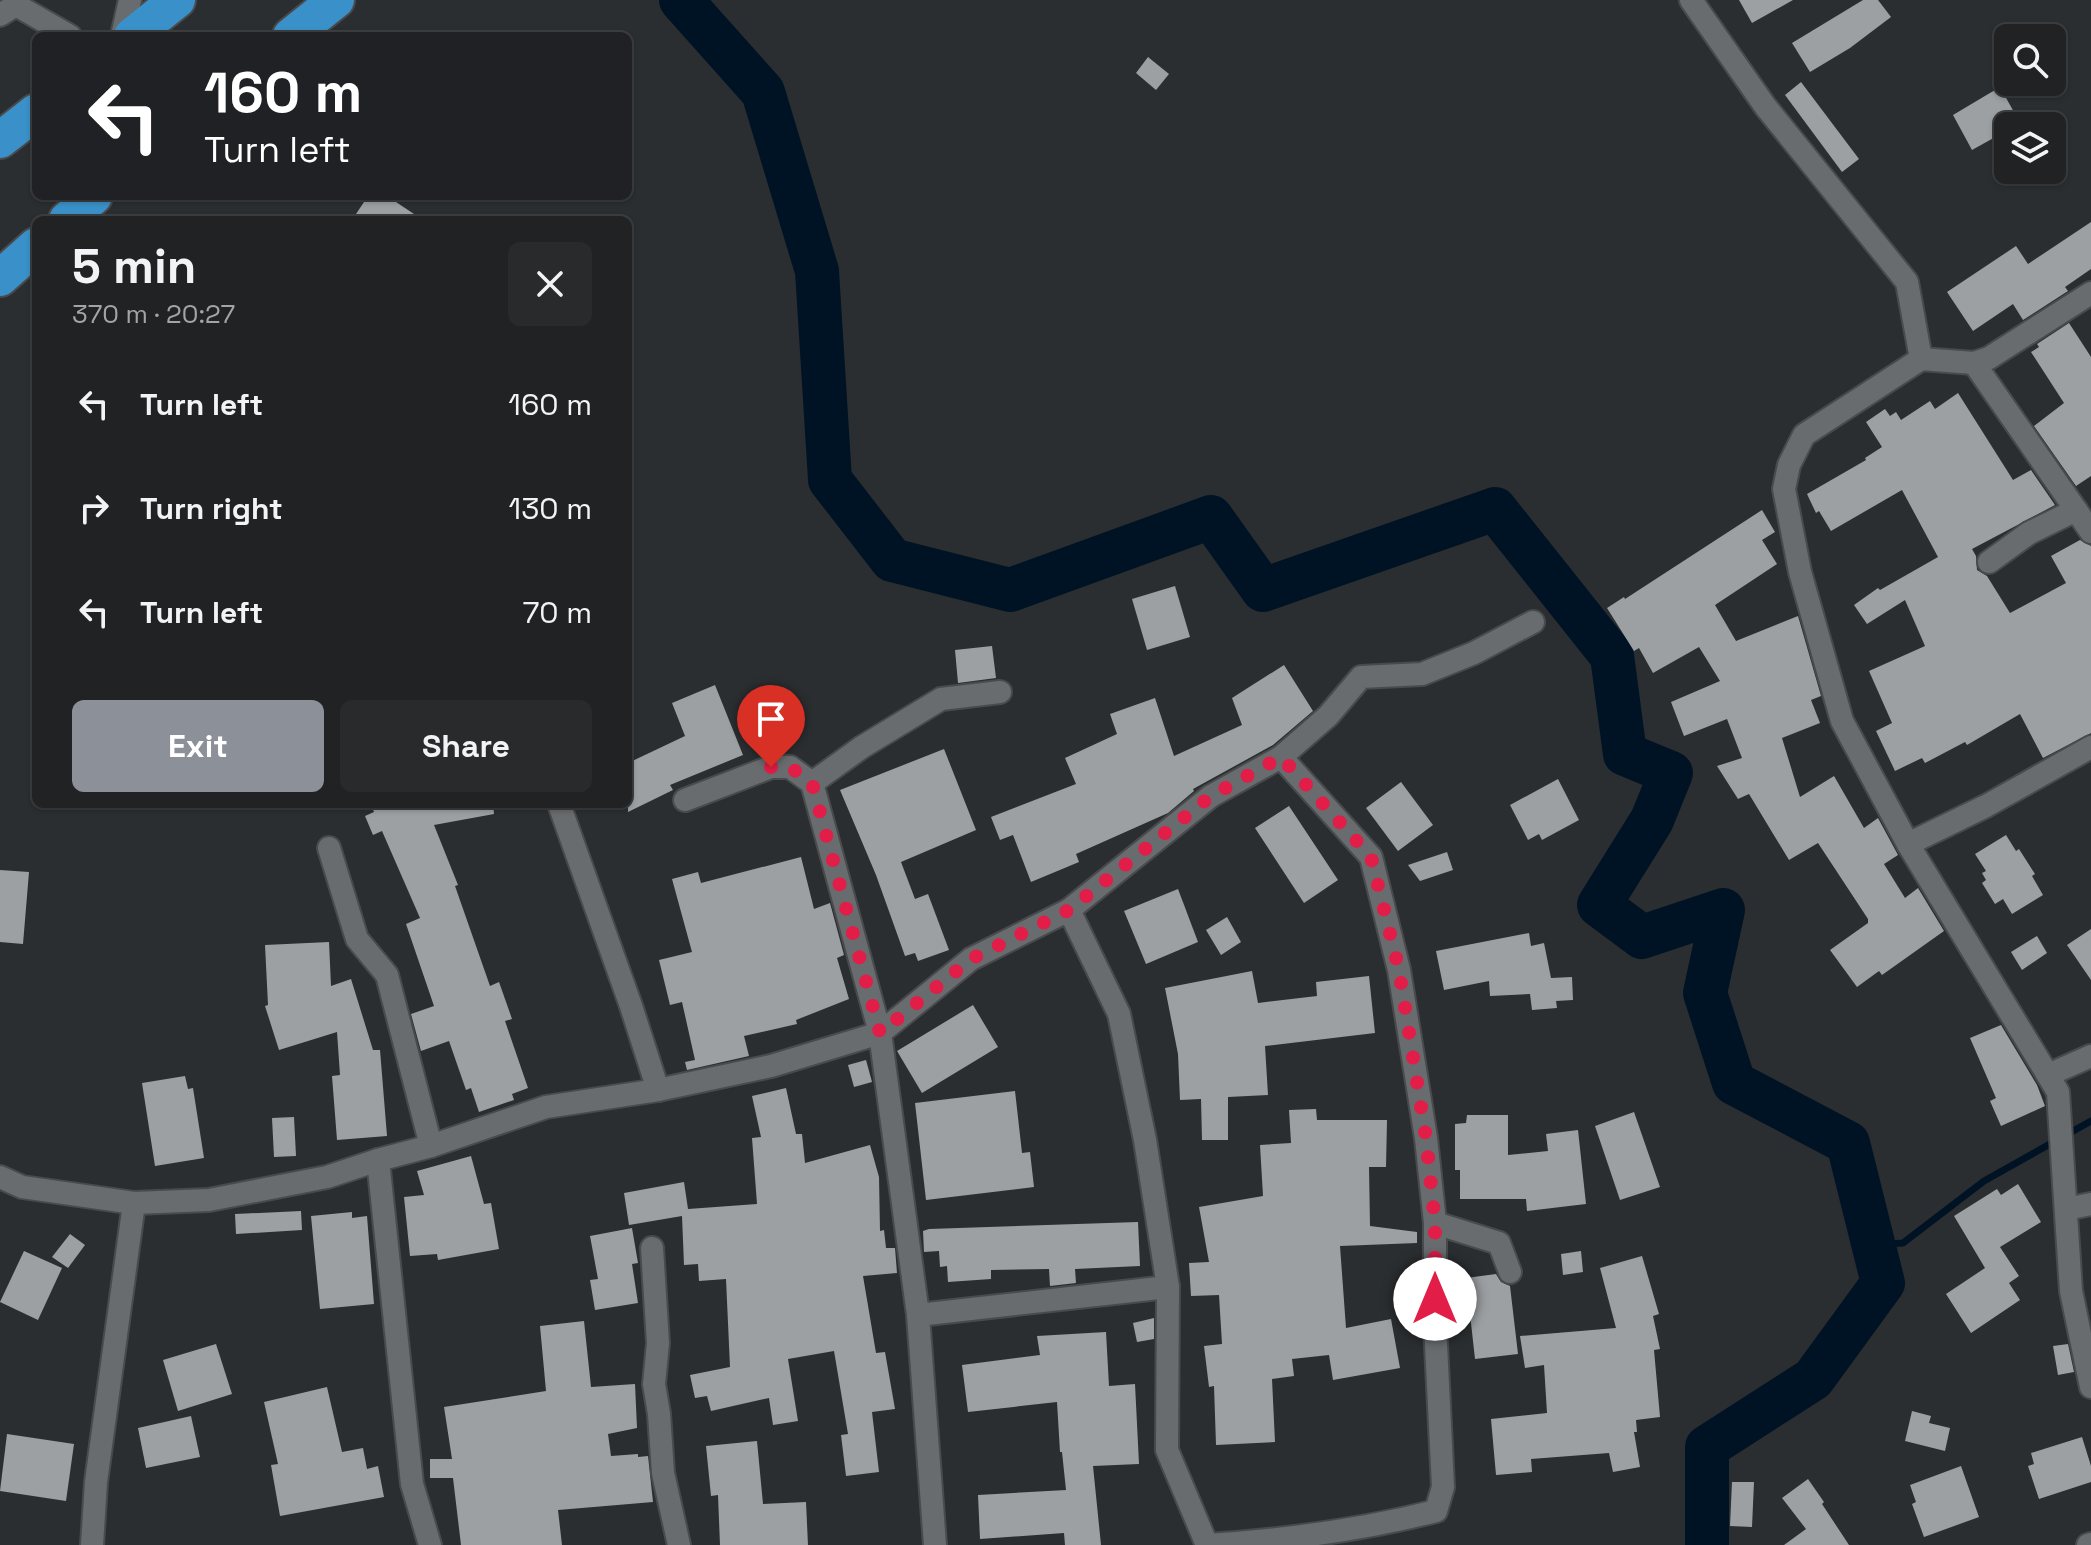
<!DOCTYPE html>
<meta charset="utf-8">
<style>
body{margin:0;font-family:"Space Grotesk",sans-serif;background:#282a2c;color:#f1f3f6;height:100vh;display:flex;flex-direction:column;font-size:30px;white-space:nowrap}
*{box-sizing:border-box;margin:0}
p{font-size:26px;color:#a2a4a6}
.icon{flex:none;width:44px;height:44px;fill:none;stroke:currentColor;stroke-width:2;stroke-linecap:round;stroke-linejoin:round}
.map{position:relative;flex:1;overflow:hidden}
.sheet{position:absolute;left:32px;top:216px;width:600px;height:592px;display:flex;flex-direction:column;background:#202224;border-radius:12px;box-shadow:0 2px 6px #0004,0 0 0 2px #3d3f41}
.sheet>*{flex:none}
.guide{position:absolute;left:32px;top:32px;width:600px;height:168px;border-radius:12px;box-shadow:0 2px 6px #0004,0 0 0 2px #3d3f41;background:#202124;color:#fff;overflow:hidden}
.tools{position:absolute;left:1994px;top:24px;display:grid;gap:16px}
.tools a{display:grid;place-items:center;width:72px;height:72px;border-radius:12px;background:#202224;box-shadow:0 2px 6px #0004,0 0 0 2px #3d3f41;font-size:40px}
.pin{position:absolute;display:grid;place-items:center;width:68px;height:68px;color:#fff;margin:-82px -34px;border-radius:50% 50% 50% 0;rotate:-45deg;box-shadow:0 0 8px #0007}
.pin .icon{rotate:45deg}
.me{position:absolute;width:88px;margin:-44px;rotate:0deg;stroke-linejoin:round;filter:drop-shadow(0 0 6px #0008)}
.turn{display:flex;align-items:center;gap:28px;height:168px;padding:0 40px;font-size:36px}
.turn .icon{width:104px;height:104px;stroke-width:2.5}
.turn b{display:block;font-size:56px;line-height:68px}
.round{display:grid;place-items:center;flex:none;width:84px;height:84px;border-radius:12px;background:#282a2c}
.summary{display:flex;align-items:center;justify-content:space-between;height:136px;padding:0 40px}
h1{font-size:48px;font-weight:600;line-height:60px}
.cta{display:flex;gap:16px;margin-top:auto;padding:16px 40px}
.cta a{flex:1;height:92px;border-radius:12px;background:#8c9099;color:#fff;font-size:32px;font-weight:600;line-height:92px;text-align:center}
.cta a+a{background:#282a2c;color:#f1f3f6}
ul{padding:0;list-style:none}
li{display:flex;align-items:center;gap:24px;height:104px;padding:0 40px}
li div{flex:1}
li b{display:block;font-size:30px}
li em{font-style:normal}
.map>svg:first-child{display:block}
</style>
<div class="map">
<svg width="2091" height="1545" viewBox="0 0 2091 1545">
<rect width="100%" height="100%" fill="#2b2e30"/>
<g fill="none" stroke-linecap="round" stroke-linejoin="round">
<polyline stroke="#001324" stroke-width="7" points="1874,1245 1903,1243 1984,1181 2091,1121"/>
<polyline stroke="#001324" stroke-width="44" points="681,0 763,92 817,271 830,480 892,560 1010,590 1211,517 1263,590 1495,509 1612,656 1625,754 1671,773 1652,820 1599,905 1642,937 1723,910 1705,993 1734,1083 1848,1143 1883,1283 1813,1379 1707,1447 1707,1545"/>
</g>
<g fill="#9da0a3">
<polygon points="1739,0 1793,0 1752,23"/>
<polygon points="1863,0 1878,0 1891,17 1850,48 1810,72 1792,43"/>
<polygon points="1148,57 1169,74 1156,90 1136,73"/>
<polygon points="1801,82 1859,159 1842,172 1785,95"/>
<polygon points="2000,87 2020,123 2008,126 2008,130 1972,150 1953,115"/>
<polygon points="368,196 387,196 423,220 352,220"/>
<polygon points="2091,222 2091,269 2065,287 2068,291 2023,320 2013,304 1973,331 1947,292 2016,246 2028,264"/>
<polygon points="2069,323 2091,357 2091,476 2076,486 2034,426 2064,403 2031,352 2039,347 2037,344"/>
<polygon points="1958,393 2013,480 2031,470 2055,505 1972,549 1976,556 1977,570 1987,576 2010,613 2066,583 2051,556 2080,540 2091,546 2091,733 2043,758 2020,714 1967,745 1965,742 1925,763 1922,758 1895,771 1876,731 1892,723 1869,671 1925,646 1905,600 1867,624 1854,605 1878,588 1880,590 1938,557 1902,490 1831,531 1819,511 1816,513 1807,494 1866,460 1865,458 1882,447 1866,422 1885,409 1890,416 1896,412 1901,420 1930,401 1935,409"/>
<polygon points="1762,510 1775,532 1762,540 1777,564 1715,605 1736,641 1798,616 1821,696 1811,700 1820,723 1782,738 1800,797 1834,776 1864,828 1878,818 1898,855 1884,864 1905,898 1918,888 1944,931 1882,975 1879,971 1857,987 1830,950 1868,923 1868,919 1818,843 1789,860 1749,794 1738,799 1717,766 1742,758 1727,719 1684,736 1671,702 1720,681 1699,647 1653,673 1639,648 1634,651 1607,608 1624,597 1625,599"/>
<polygon points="1175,586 1190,637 1147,650 1132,599"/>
<polygon points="992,646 996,678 958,683 955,650"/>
<polygon points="1284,665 1313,711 1273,745 1193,789 1194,791 1168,813 1076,854 1079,862 1031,882 1013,835 1000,840 991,817 1076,784 1065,758 1117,734 1110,714 1155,698 1174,756 1242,725 1232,698"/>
<polygon points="715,685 743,755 670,785 673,790 628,812 628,763 685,736 672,703"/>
<polygon points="944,749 976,830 901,862 915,899 928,894 949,950 918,961 915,953 905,956 876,875 840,790"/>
<polygon points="1558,779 1579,820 1542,840 1539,834 1528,840 1510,805"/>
<polygon points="1401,782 1433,825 1398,851 1366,808"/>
<polygon points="371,804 493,804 494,814 434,825 458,885 455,886 490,986 499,982 512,1019 505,1021 528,1088 512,1094 514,1100 479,1112 471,1088 466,1090 449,1041 421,1051 411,1014 434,1006 406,924 420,918 382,831 373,835 365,816 374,812"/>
<polygon points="1289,806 1338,880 1304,903 1255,828"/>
<polygon points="2006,835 2016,851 2019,849 2035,874 2032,876 2043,895 2012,914 2003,899 1995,904 1982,883 1986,880 1982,873 1986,871 1975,854"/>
<polygon points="1447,852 1453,870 1420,881 1408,865"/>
<polygon points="801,857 814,909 830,903 844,955 837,958 849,999 796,1020 797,1024 744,1036 749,1056 687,1070 685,1062 695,1060 682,1002 670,1005 659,960 692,952 672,879 698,872 701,883"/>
<polygon points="0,870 29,872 23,944 0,942"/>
<polygon points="1178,889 1198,942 1146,964 1124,911"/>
<polygon points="1227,917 1241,942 1221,955 1206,930"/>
<polygon points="2091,929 2091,980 2067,945"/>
<polygon points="1529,933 1531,946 1544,943 1551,978 1572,977 1573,1000 1556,1001 1557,1008 1532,1010 1530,994 1490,996 1489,981 1444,990 1436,951"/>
<polygon points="2037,936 2047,953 2022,970 2011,952"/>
<polygon points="329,942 331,986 351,979 373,1050 380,1050 387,1136 337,1140 332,1076 340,1075 337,1032 279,1050 265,1006 268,1005 265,945"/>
<polygon points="1252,971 1258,1003 1317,996 1316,982 1369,976 1375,1033 1265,1046 1268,1095 1228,1097 1228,1140 1202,1140 1201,1099 1180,1100 1178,1054 1165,988"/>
<polygon points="973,1005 998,1047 922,1093 897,1051"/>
<polygon points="2001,1025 2037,1085 2045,1106 2001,1126 1990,1101 1996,1098 1970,1038"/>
<polygon points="866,1060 872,1082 854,1087 848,1065"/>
<polygon points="185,1076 188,1089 193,1088 204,1158 155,1166 142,1083"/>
<polygon points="786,1088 796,1134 802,1134 805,1163 870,1145 879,1177 880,1231 884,1230 886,1248 895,1248 897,1273 863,1276 876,1353 885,1352 895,1409 872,1412 879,1472 846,1476 841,1435 848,1434 834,1351 788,1359 798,1421 773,1425 769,1398 711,1411 707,1396 695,1398 690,1375 730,1367 726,1279 699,1281 698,1264 684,1265 682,1216 629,1225 624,1193 684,1182 688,1209 757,1204 752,1138 761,1137 752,1096"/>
<polygon points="1015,1091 1022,1153 1030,1152 1034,1187 926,1200 915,1103"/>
<polygon points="1316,1109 1317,1120 1387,1120 1386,1167 1369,1167 1370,1226 1417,1232 1417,1243 1340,1246 1346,1328 1391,1319 1400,1368 1333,1380 1329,1355 1292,1359 1294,1376 1272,1379 1275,1442 1216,1445 1214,1386 1209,1387 1204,1346 1222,1344 1219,1295 1191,1296 1189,1263 1209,1262 1199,1207 1263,1196 1260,1145 1291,1143 1289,1110"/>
<polygon points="1634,1112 1660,1187 1620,1200 1595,1126"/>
<polygon points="1467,1115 1508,1115 1508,1155 1548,1151 1546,1134 1578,1130 1586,1204 1527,1211 1526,1199 1460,1199 1460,1170 1455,1170 1455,1124 1466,1123"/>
<polygon points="294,1117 296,1156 274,1157 272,1118"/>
<polygon points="471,1156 484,1204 491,1203 499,1249 438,1260 437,1254 410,1256 404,1197 424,1195 417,1171"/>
<polygon points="2018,1184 2041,1222 2000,1247 2019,1276 2009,1283 2020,1300 1971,1333 1946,1294 1985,1268 1954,1216 1997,1189 2001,1195"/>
<polygon points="301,1211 302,1230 236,1234 235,1214"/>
<polygon points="352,1212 352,1218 367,1216 374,1304 320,1309 311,1216"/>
<polygon points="1138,1222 1140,1266 1075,1269 1076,1283 1050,1286 1049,1269 991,1270 991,1279 948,1282 947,1266 940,1267 939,1251 924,1252 923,1231 929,1229"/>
<polygon points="632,1228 638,1263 632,1264 638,1303 595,1310 590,1280 598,1279 590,1236"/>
<polygon points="70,1234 85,1245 68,1268 52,1257"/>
<polygon points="24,1251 62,1268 38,1320 0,1302"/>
<polygon points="1581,1251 1583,1272 1563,1275 1561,1254"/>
<polygon points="1642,1256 1659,1314 1653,1316 1660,1349 1654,1350 1660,1417 1636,1420 1637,1432 1634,1432 1640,1467 1613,1472 1609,1453 1531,1459 1532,1472 1496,1475 1491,1419 1547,1413 1544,1365 1525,1368 1520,1336 1616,1328 1600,1268"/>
<polygon points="1496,1274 1501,1282 1510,1286 1518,1354 1475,1359 1466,1278"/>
<polygon points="1154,1318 1154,1339 1137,1342 1133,1323"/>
<polygon points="584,1321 591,1387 635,1384 637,1428 608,1434 611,1456 638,1454 638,1457 648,1456 653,1502 558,1510 562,1545 461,1545 453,1478 430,1478 430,1459 452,1459 444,1407 546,1391 540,1326"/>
<polygon points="1106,1332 1109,1386 1135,1384 1139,1464 1093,1466 1101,1545 1065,1545 1064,1533 980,1539 978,1495 1066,1490 1062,1452 1060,1452 1057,1402 968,1412 962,1365 1040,1355 1037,1336"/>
<polygon points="216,1344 232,1394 178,1411 163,1360"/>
<polygon points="2068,1344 2074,1372 2058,1375 2053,1346"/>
<polygon points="327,1387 342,1452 363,1448 367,1469 378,1466 384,1497 280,1516 271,1465 278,1464 264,1402"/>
<polygon points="1912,1411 1931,1416 1929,1423 1950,1428 1945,1451 1905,1441"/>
<polygon points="191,1416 200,1457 146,1468 138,1428"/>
<polygon points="7,1434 74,1444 66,1501 0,1491"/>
<polygon points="2082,1437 2091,1466 2091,1482 2039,1499 2028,1466 2034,1464 2031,1453"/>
<polygon points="757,1441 763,1504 806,1502 808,1545 720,1545 718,1495 711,1496 706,1446"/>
<polygon points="1961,1466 1979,1517 1924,1537 1912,1504 1916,1502 1910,1485"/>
<polygon points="1808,1479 1824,1502 1822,1504 1849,1545 1784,1545 1806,1529 1782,1498"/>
<polygon points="1732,1482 1754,1482 1752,1527 1730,1526"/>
</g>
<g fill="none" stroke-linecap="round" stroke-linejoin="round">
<g stroke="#484a4c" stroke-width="26">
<g id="minor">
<polyline points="1691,0 1765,106 1907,282 1921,359"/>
<polyline points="0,15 16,5 70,36"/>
<polyline points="122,36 130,0"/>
<polyline points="2091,293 1989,358 1974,363 1921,359 1804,435 1789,465 1784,489 1800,572 1842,721 1908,844 2058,1092 2071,1291 2091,1387"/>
<polyline points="1974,363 2076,510"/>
<polyline points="1989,562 2029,533 2076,510 2091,532"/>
<polyline points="812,783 880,1033 918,1315 1168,1287"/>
<polyline points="685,800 771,767 790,767 812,783 862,747 941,699 1000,692"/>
<polyline points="559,804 631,1006 658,1090"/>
<polyline points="1908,844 1986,806 2091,747"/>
<polyline points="329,848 357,939 387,975 431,1146"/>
<polyline points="1069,910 1119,1014 1145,1140 1168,1287 1167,1450 1207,1545"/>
<polyline points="2048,1075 2091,1056"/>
<polyline points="378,1160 412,1484 430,1545"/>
<polyline points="0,1177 22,1187 134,1203 209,1200 327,1177 378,1160 431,1146 546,1107 658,1090 771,1066 880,1033 971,959 1069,910 1211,796 1281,757 1328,716 1361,677 1422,674 1474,653 1533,622"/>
<polyline points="2066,1209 2091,1204"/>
<polyline points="1435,1223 1499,1243 1510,1272"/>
<polyline points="652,1248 658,1343 654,1384 659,1414 663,1473 679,1545"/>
<polyline points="918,1315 935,1545"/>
<polyline points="92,1545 96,1482 134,1203"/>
<path d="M1208 1545C1284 1540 1362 1530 1436 1511L1443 1487 1435 1324V1223L1426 1138 1399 970 1371 857 1281 757"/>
<polyline points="2088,1545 2091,1544"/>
</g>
</g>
<g stroke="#484a4c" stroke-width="40">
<g id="trunk">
<polyline points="132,36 177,0"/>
<polyline points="291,36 336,0"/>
<polyline points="0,140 36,112"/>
<polyline points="67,220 94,196"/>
<polyline points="0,278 36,246"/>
</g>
</g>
<use href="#minor" stroke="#696c6f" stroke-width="22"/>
<use href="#trunk" stroke="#3a90c8" stroke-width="36"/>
</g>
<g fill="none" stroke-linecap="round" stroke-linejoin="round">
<polyline stroke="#e11d48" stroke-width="14" stroke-dasharray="0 25.2" points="771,767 790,767 812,783 880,1033 971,959 1069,910 1211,796 1281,757 1371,857 1399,970 1426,1138 1435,1223 1435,1299"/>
</g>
</svg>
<div class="tools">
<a><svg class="icon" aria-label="search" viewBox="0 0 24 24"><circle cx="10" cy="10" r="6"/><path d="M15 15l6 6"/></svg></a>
<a><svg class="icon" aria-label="layers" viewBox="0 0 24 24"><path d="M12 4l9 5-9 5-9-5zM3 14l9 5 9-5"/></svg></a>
</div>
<div class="pin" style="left:771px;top:767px;background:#d93025"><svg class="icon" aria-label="arrive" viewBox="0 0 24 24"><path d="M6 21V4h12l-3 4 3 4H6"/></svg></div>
<svg class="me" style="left:1435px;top:1299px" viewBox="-20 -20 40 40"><circle r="19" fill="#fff"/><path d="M0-13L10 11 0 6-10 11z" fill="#e11d48"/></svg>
<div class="guide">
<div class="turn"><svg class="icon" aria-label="left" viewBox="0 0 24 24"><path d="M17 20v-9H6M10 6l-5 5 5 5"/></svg><div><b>160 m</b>Turn left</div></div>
</div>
<section class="sheet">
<div class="summary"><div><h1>5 min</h1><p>370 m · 20:27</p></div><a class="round"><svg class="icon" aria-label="close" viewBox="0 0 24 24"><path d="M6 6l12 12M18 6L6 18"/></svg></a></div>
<ul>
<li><svg class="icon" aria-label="left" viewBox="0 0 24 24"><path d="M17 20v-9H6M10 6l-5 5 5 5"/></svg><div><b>Turn left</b></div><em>160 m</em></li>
<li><svg class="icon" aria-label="right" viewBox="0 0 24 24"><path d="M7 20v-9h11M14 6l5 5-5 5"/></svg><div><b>Turn right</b></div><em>130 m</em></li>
<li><svg class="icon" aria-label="left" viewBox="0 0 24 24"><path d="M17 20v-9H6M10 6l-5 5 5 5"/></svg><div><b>Turn left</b></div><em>70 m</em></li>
</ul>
<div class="cta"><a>Exit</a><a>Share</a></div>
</section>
</div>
